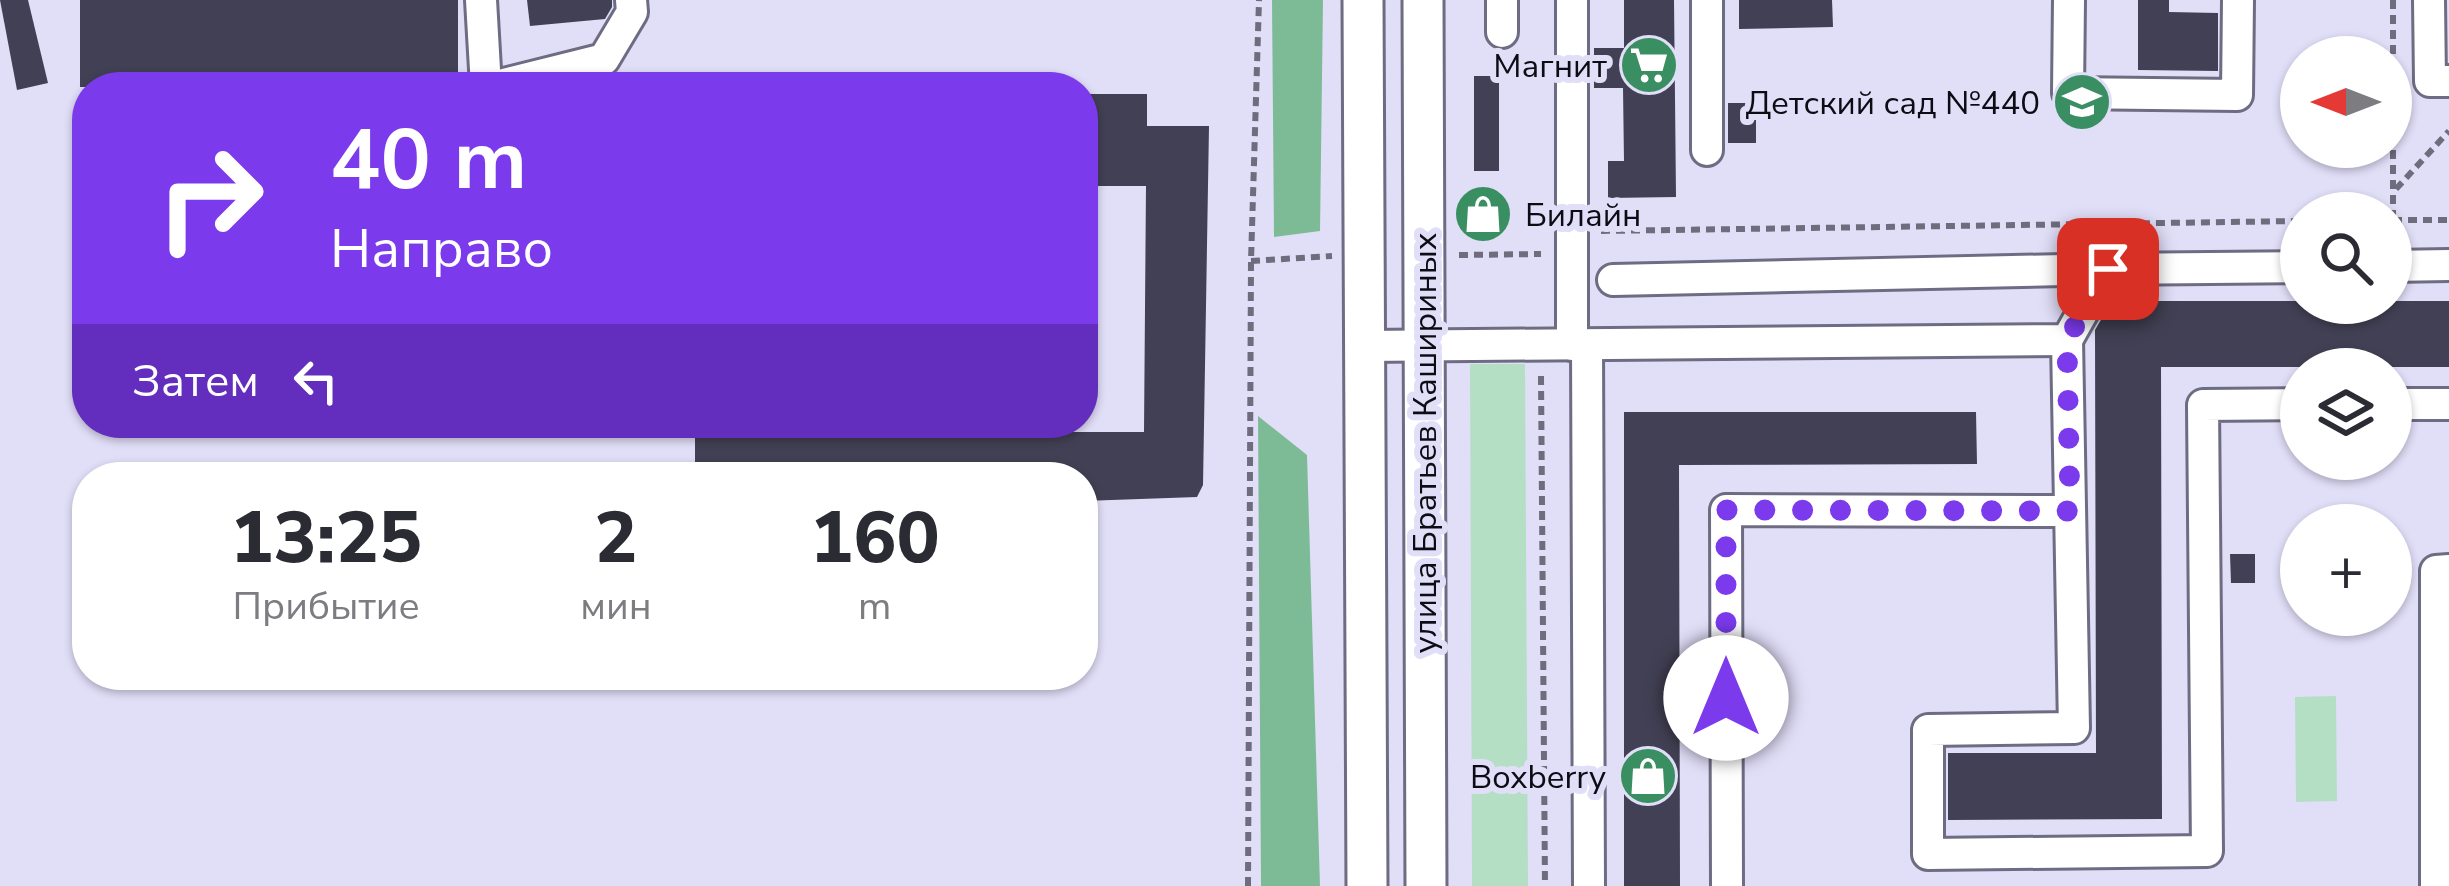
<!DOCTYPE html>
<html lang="ru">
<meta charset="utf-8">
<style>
body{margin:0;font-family:"Nunito Sans",sans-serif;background:#f7f7f7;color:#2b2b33;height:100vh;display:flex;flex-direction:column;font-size:45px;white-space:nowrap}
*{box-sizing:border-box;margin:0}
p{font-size:39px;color:#7c7c81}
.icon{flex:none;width:66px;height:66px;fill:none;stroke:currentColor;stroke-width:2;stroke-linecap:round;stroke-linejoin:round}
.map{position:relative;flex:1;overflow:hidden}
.panel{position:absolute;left:72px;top:462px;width:1026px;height:228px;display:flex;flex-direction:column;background:#fff;border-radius:48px;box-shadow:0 3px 9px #0004}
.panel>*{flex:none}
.top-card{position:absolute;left:72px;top:72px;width:1026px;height:366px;border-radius:48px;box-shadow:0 3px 9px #0004;background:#7c3aed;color:#fff;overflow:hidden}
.needle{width:78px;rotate:270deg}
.tools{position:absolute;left:2280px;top:36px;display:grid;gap:24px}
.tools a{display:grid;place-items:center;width:132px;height:132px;border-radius:50%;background:#fff;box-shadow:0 3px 9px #0004;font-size:60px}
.pin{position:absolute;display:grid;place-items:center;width:102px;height:102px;color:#fff;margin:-51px;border-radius:24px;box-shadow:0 6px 18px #0006}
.me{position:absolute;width:132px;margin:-66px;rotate:0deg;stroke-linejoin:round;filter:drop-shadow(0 0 9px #0008)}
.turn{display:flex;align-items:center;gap:42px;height:252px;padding:0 60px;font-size:54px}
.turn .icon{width:156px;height:156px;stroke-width:2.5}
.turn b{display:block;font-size:84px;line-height:102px}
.then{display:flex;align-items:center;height:114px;padding:0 60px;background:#0003;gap:24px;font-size:45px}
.eta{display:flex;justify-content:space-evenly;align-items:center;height:204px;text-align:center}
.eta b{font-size:72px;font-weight:800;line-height:84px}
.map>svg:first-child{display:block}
</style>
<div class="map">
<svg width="2449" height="886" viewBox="0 0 2449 886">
<rect width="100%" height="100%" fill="#e1def8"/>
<g fill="#b5dfc5">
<polygon points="1470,364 1525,364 1528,886 1472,886"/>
<polygon points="2336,696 2337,801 2296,802 2295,697"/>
</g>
<g fill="#7dbb96">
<polygon points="1272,0 1323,0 1320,231 1274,237"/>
<polygon points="1258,416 1307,455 1320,886 1261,886"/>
</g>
<g fill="#424054">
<polygon points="0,0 28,0 48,83 17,90"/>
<polygon points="80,0 458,0 458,77 247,77 247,87 80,87"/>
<polygon points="527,0 612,0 612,7 605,19 530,26"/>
<polygon points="1624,0 1674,0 1676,197 1608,198 1608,161 1624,161 1623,88 1594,88 1594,48 1624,48"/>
<polygon points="1739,0 1832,0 1833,27 1739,29"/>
<polygon points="2138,0 2169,0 2169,12 2218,13 2218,71 2138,70"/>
<rect x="1474" y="76" width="25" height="95"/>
<polygon points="1083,94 1147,94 1147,126 1209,126 1203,485 1197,497 1083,501 1083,477 695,477 695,423 787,423 787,432 1144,432 1146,186 1083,186"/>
<rect x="1728" y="103" width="28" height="40"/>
<polygon points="2112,301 2449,301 2449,367 2161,367 2162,819 1948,820 1948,753 2096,753 2095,330"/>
<polygon points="1624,412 1976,412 1977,464 1679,465 1680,886 1624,886"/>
<polygon points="2230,554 2255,554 2255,583 2231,583"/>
</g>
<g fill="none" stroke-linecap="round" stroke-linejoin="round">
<g stroke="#6e6c82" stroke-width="36">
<g id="minor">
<polyline points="481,0 486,87"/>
<polyline points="1502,0 1502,32"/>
<polyline points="1572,0 1572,345"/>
<polyline points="1707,0 1707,150"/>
<polyline points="2069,0 2068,93 2237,95 2238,0"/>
<polyline points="2429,0 2430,81 2449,81"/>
<polyline points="492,87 604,59 632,12 631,0"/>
<polyline points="2391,266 2449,265"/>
<polyline points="1613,280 2107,269"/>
<polyline points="2067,340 2074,728 1928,730 1928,854 2207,851 2203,405 2301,404"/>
<polyline points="1587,345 1589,886"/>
<polyline points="1365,346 2067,340 2107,269 2301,267"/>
<polyline points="2391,404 2449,404"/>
<polyline points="1727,886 1726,510 2070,511"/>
<polyline points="2436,886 2436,571 2449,570"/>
</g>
</g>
<g stroke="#6e6c82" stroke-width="45">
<g id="major">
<polyline points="1363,0 1367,886"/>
<polyline points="1423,0 1426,886"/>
</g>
</g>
<g stroke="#6e6c7d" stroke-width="6" stroke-dasharray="9 6" stroke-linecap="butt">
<polyline points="2393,0 2393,236"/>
<polyline points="2396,189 2449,131"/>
<polyline points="2393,220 2449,220"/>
<polyline points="1601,231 2301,221"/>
<polyline points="1459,255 1541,254"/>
<polyline points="1251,261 1332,256"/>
<polyline points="1541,376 1545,886"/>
<polyline points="1248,886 1251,261 1259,0"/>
</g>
<use href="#minor" stroke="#fff" stroke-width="30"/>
<use href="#major" stroke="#fff" stroke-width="39"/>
</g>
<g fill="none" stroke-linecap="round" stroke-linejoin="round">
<polyline stroke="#7c3aed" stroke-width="21" stroke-dasharray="0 37.8" points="1726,698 1726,510 2070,511 2067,340 2108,269"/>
</g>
<defs>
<g id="supermarket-disc" transform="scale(3)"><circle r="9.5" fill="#3a8f62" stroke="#e1def8"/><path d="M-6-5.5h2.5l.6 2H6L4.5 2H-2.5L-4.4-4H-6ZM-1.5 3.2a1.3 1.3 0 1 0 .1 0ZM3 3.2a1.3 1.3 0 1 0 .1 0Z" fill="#fff"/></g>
<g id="school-disc" transform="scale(3)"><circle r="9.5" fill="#3a8f62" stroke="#e1def8"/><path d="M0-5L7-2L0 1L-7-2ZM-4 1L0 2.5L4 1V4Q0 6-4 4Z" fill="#fff"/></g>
<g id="shop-disc" transform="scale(3)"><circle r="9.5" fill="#3a8f62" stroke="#e1def8"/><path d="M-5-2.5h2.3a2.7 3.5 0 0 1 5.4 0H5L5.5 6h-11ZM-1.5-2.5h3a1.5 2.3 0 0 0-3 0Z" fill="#fff"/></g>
</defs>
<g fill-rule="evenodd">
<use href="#supermarket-disc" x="1649" y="65"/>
<use href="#school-disc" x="2082" y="102"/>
<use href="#shop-disc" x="1483" y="214"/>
<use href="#shop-disc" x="1648" y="776"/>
</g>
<g text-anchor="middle" stroke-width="12" stroke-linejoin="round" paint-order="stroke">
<g font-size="33" fill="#0d0c15" stroke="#e1def8" text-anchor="end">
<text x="1607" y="77">Магнит</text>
<text x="2040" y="114">Детский сад №440</text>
<text x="1525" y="226" text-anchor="start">Билайн</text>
<text x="1606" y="788">Boxberry</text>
</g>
<g font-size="33" fill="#0d0c15" stroke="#e1def8">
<text transform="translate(1424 443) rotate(-90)" y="12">улица Братьев Кашириных</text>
</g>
</g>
</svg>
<div class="tools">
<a><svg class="needle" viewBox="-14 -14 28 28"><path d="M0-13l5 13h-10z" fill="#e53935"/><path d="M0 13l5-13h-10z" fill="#7c7c81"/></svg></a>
<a><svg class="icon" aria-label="search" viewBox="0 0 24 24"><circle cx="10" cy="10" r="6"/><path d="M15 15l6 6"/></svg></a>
<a><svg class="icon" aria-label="layers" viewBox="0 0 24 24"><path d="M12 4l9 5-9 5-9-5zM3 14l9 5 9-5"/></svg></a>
<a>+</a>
</div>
<div class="pin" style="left:2108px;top:269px;background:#d93025"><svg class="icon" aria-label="arrive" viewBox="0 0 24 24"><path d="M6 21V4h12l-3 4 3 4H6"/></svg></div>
<svg class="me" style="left:1726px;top:698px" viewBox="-20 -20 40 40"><circle r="19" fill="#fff"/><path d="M0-13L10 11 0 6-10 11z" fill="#7c3aed"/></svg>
<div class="top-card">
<div class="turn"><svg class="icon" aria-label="right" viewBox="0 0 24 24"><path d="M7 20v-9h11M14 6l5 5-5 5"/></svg><div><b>40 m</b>Направо</div></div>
<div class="then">Затем<svg class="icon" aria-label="left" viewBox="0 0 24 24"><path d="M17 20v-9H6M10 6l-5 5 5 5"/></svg></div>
</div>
<section class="panel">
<div class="eta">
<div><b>13:25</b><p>Прибытие</p></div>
<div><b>2</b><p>мин</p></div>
<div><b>160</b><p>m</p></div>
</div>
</section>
</div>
